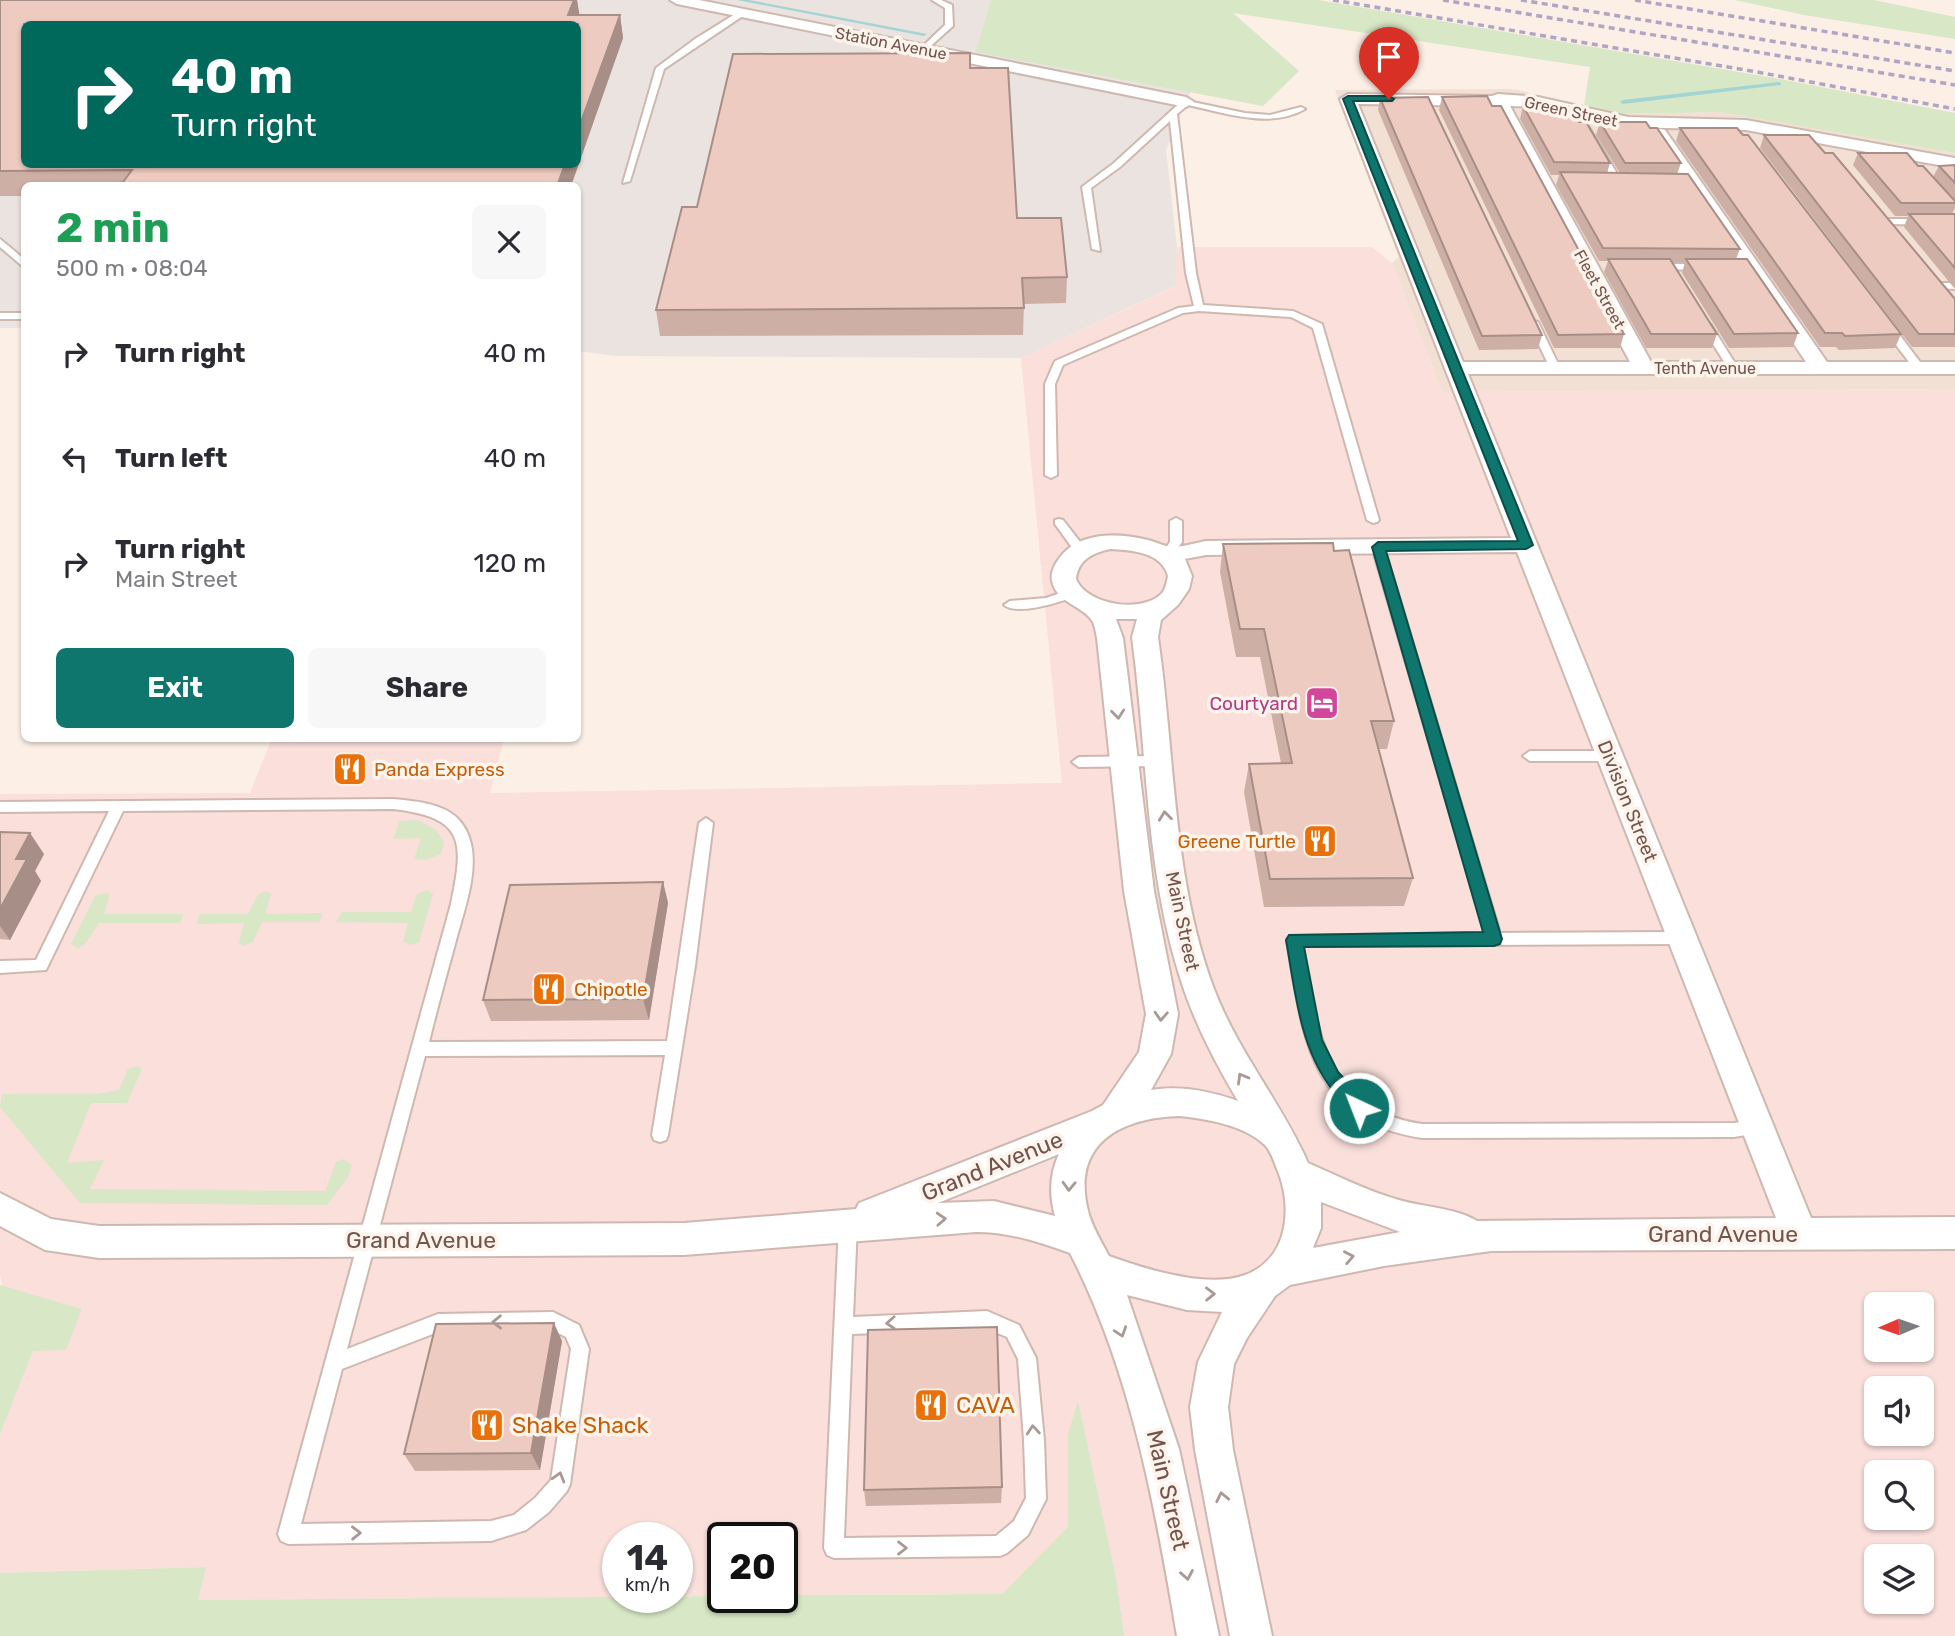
<!DOCTYPE html>
<meta charset="utf-8">
<style>
body{margin:0;font-family:Rubik,sans-serif;background:#f7f7f7;color:#2b2b33;height:100vh;display:flex;flex-direction:column;font-size:26px;white-space:nowrap}
*{box-sizing:border-box;margin:0}
p{font-size:23px;color:#7c7c81}
.icon{flex:none;width:38px;height:38px;fill:none;stroke:currentColor;stroke-width:2;stroke-linecap:round;stroke-linejoin:round}
.map{position:relative;flex:1;overflow:hidden}
.details{position:absolute;left:21px;top:182px;width:560px;height:560px;display:flex;flex-direction:column;background:#fff;border-radius:10px;box-shadow:0 2px 5px #0004}
.details>*{flex:none}
.top-card{position:absolute;left:21px;top:21px;width:560px;height:147px;border-radius:10px;box-shadow:0 2px 5px #0004;background:#00695c;color:#fff;overflow:hidden}
.needle{width:46px;rotate:268deg}
.fabs{position:absolute;left:1864px;top:1292px;display:grid;gap:14px}
.fabs a{display:grid;place-items:center;width:70px;height:70px;border-radius:10px;background:#fff;box-shadow:0 2px 5px #0004;font-size:35px}
.speed{position:absolute;left:602px;top:1522px;display:flex;gap:14px;font-size:35px;font-weight:700;text-align:center}
.speed>*{display:grid;place-content:center;width:91px;height:91px;border-radius:50%;background:#fff;box-shadow:0 2px 5px #0004;line-height:1}
.speed small{font-size:18px;font-weight:400}
.speed .limit{border:4px solid #111;border-radius:10px;background:#fff;color:#111}
.pin{position:absolute;display:grid;place-items:center;width:60px;height:60px;color:#fff;margin:-72px -30px;border-radius:50% 50% 50% 0;rotate:-45deg;box-shadow:0 0 7px #0007}
.pin .icon{rotate:45deg}
.me{position:absolute;width:77px;margin:-38px;rotate:317deg;stroke-linejoin:round;filter:drop-shadow(0 0 5px #0008)}
.turn{display:flex;align-items:center;gap:24px;height:147px;padding:0 35px;font-size:32px}
.turn .icon{width:91px;height:91px;stroke-width:2.5}
.turn b{display:block;font-size:49px;line-height:60px}
.round{display:grid;place-items:center;flex:none;width:74px;height:74px;border-radius:10px;background:#f7f7f7}
.summary{display:flex;align-items:center;justify-content:space-between;height:119px;padding:0 35px}
h1{font-size:42px;font-weight:700;line-height:52px;color:#1e9e55}
.cta{display:flex;gap:14px;margin-top:auto;padding:14px 35px}
.cta a{flex:1;height:80px;border-radius:10px;background:#0f766e;color:#fff;font-size:28px;font-weight:700;line-height:80px;text-align:center}
.cta a+a{background:#f7f7f7;color:#2b2b33}
ul{padding:0;list-style:none}
li{display:flex;align-items:center;gap:21px;height:105px;padding:0 35px}
li div{flex:1}
li b{display:block;font-size:26px}
li em{font-style:normal}
.map>svg:first-child{display:block}
</style>
<div class="map">
<svg width="1955" height="1636" viewBox="0 0 1955 1636">
<rect width="100%" height="100%" fill="#fbefe6"/>
<polygon fill="#f2e0d5" points="1514,89 1619,114 1719,112 1955,153 1955,389 1442,392 1392,263 1399,257 1335,90"/>
<path fill="#fadfdb" fill-rule="evenodd" d="M1177 247H1372L1392 263 1442 392 1955 389V1636H1084L1068 1528 1002 1594 782 1595V1538H723V1596H677V1538H618V1597L197 1600 205 1567 0 1573V1434L33 1351 80 1314 82 1309 2 1286 0 1273V794L250 793 272 738 504 739 490 793 1062 783 1021 358 1174 287ZM1876 1304H1922V1349H1876ZM1876 1388H1922V1433H1876ZM1876 1472H1922V1517H1876ZM1876 1556H1922V1601H1876Z"/>
<path fill="#ebe3e0" fill-rule="evenodd" d="M0 0H1229L1166 150 1177 247 1175 286 1021 358 616 356 578 351V186H24V328H0ZM24 24H578V164H24Z"/>
<g fill="#d8e7c5">
<polygon points="991,0 1318,0 1780,79 1955,113 1955,153 1719,112 1619,114 1584,105 1590,67 1233,13 1299,71 1263,106 976,52"/>
<polygon points="1735,0 1874,0 1955,17 1955,39 1804,15"/>
<polygon points="418,820 436,830 444,842 441,854 425,860 414,859 421,838 393,839 400,821"/>
<polygon points="428,890 433,894 419,942 410,945 403,941 408,923 336,922 342,912 411,912 417,894"/>
<polygon points="265,891 271,894 265,914 322,913 320,922 262,922 253,942 243,946 239,943 244,923 196,924 200,914 248,914 258,895"/>
<polygon points="104,893 110,894 104,914 183,914 180,923 99,923 85,944 78,948 71,944 95,896"/>
<polygon points="137,1066 142,1069 127,1103 91,1103 67,1163 104,1160 90,1189 325,1191 336,1162 343,1159 352,1165 348,1177 327,1205 80,1203 0,1107 2,1094 97,1094 119,1090 128,1069"/>
<polygon points="0,1285 82,1309 66,1350 33,1351 0,1434"/>
<polygon points="1078,1401 1116,1578 1124,1636 0,1636 0,1573 206,1567 198,1600 723,1596 782,1598 782,1595 1002,1594 1068,1527 1068,1434"/>
</g>
<g fill="none" stroke-linecap="round" stroke-linejoin="round">
<g fill="#a3d4d4" fill-rule="evenodd">
<polygon points="737,0 749,0 927,34 924,36"/>
<polygon points="1779,82 1781,83 1781,85 1623,104 1620,102 1623,100"/>
</g>
<g stroke="#ceb8b0" stroke-width="4">
<g id="lane">
<polygon points="932,0 941,0 952,5 953,26 925,51 921,49 922,47 945,25 945,8"/>
<polygon points="740,11 747,13 664,69 630,181 623,183 656,68 695,39"/>
<path d="M1183 100 1245 113 1270 115 1301 107 1305 109C1270 129 1225 113 1188 105L1177 114 1196 273 1203 305 1293 311 1322 324 1379 520 1377 522 1373 523 1367 520 1313 328 1291 317 1199 311 1183 313 1063 365 1055 384 1057 475 1051 478 1045 475V384L1055 361 1178 308 1194 306 1186 273 1170 121 1120 167 1091 188 1100 251 1092 249 1082 187 1114 163Z"/>
<polygon points="1577,109 1584,111 1585,121 1621,180 1620,182 1614,182 1577,121"/>
<polygon points="1886,219 1955,219 1955,225 1883,224 1881,222"/>
<polygon points="0,239 24,259 24,266 21,265 0,247"/>
<polygon points="1655,264 1701,264 1706,267 1701,270 1652,269 1650,267"/>
<polygon points="1939,283 1955,283 1955,289 1936,288 1934,286"/>
<rect x="0" y="313" width="24" height="6"/>
<polygon points="1529,320 1538,322 1560,368 1559,370 1551,370 1550,368 1528,322"/>
<polygon points="1706,322 1711,325 1738,368 1737,370 1729,370 1728,368 1701,325"/>
<polygon points="1888,324 1892,325 1923,366 1923,370 1915,370 1884,329 1884,325"/>
<polygon points="1176,518 1182,521 1182,542 1171,558 1163,558 1161,555 1170,542 1170,521"/>
<polygon points="1059,519 1063,520 1084,547 1084,553 1076,553 1055,524 1055,520"/>
<path d="M1378 543 1384 547 1500 933 1683 932 1688 934 1690 938 1688 942 1683 944 1303 946C1317 1027 1322 1109 1422 1124L1734 1123 1758 1120 1764 1122 1766 1127 1764 1132 1734 1137 1422 1138C1307 1121 1303 1033 1287 940L1290 936 1485 933 1372 547Z"/>
<path d="M1072 589 1078 593 1076 596C1060 602 1018 616 1004 605L1010 601 1046 598Z"/>
<polygon points="1530,751 1611,751 1618,756 1611,761 1530,761 1523,756"/>
<polygon points="1158,756 1165,761 1158,766 1079,767 1072,762 1079,757"/>
<path d="M394 799C414 801 439 803 455 816 463 823 469 834 471 844 478 875 463 913 455 944 446 977 437 1009 429 1042L667 1041 699 823 706 818 713 823 695 966 668 1135 666 1140 660 1142 654 1140 652 1135 665 1055 425 1056 347 1349 438 1314 553 1312 579 1325 589 1349 570 1484 567 1491 549 1512 526 1530 491 1541 288 1544 281 1541 278 1534 451 904C464 841 465 818 394 809L123 811 46 970 0 973V961L36 960 109 811 0 812V802ZM552 1330 566 1337 571 1349 551 1480 535 1498 514 1515 491 1521 301 1524 342 1369 438 1332Z"/>
<path d="M848 1217 854 1219 857 1225 853 1317 987 1311 1019 1325 1036 1358 1044 1440 1046 1499 1028 1535 1007 1553 1000 1556 834 1558 827 1555 824 1548 839 1225 842 1219ZM987 1329 1007 1337 1018 1359 1024 1440 1026 1498 1014 1521 996 1536 844 1538 852 1334Z"/>
</g>
</g>
<g stroke="#ceb8b0" stroke-width="4">
<g id="street">
<polygon points="670,0 699,0 1186,97 1194,102 1186,107 677,4"/>
<path d="M1348 94 1492 96 1498 94 1538 97 1628 117 1746 120 1955 158V168L1746 130 1628 127 1538 107 1510 106 1651 362H1806L1651 134 1659 129 1665 130 1827 362H1955V374H1468L1811 1218 1955 1217V1249L1491 1251 1384 1266 1290 1285 1275 1296 1247 1338 1234 1364 1228 1407 1233 1450 1272 1636H1230L1195 1450 1190 1407 1198 1362 1222 1312 1187 1310 1127 1295 1179 1449 1219 1636H1177C1155 1506 1131 1371 1070 1253 1039 1242 1009 1232 976 1232L684 1255 99 1258 45 1250 0 1226V1193L51 1219 99 1226 684 1223 856 1209 859 1203 1092 1111 1103 1105 1139 1052 1146 1014 1124 891 1097 638C1096 633 1095 627 1093 622 1083 605 1057 604 1052 581 1050 572 1056 562 1061 556 1081 531 1120 533 1148 540 1155 542 1162 545 1169 547 1179 548 1195 543 1206 541L1511 538 1340 99ZM1358 104 1494 106 1630 362H1463ZM1110 549C1131 550 1162 552 1168 576 1167 581 1166 587 1163 592 1145 614 1087 606 1076 579 1078 560 1092 553 1110 549ZM1517 552 1776 1218 1477 1221C1456 1208 1423 1207 1399 1200 1367 1191 1338 1176 1308 1163 1281 1102 1238 1052 1214 989 1172 878 1175 753 1158 637L1161 620 1178 605 1189 589 1192 576 1185 559 1206 555ZM1116 619H1137L1132 637C1147 748 1145 863 1178 971 1191 1016 1214 1061 1238 1101 1210 1091 1181 1085 1151 1090L1171 1054 1178 1014 1154 891 1123 638ZM1179 1116C1207 1119 1244 1125 1265 1145 1271 1151 1274 1162 1277 1169 1293 1206 1289 1259 1245 1275 1208 1289 1145 1269 1109 1256 1101 1241 1092 1227 1088 1211 1071 1143 1121 1118 1179 1116ZM1059 1154C1050 1173 1049 1195 1055 1216L994 1201 938 1203ZM1321 1202 1400 1232 1313 1248 1321 1228Z"/>
</g>
</g>
<use href="#lane" fill="#fff" fill-rule="evenodd"/>
<use href="#street" fill="#fff" fill-rule="evenodd"/>
<g stroke="#b1a5c3" stroke-width="3.5" stroke-dasharray="6 4.5" stroke-linecap="butt">
<polyline points="1333,0 1757,72 1955,109"/>
<polyline points="1443,0 1955,85"/>
<polyline points="1521,0 1955,71"/>
<polyline points="1635,0 1955,53"/>
</g>
</g>
<g fill="#cdafa5">
<polygon points="0,0 577,0 579,15 620,15 623,38 571,186 24,186 24,196 0,196"/>
<polygon points="970,68 1017,218 1067,277 1066,303 1024,304 1023,335 660,336 656,310"/>
<polygon points="1442,97 1624,334 1620,348 1554,348 1439,110"/>
<polygon points="1380,98 1542,335 1538,349 1479,350 1378,110"/>
<polygon points="1523,106 1579,122 1610,163 1607,173 1620,173 1596,135 1600,122 1650,128 1681,163 1677,174 1740,249 1736,259 1798,333 1793,347 1729,348 1682,273 1685,262 1672,262 1717,334 1712,348 1646,348 1604,272 1608,261 1599,261 1556,185 1559,175 1551,175 1520,119"/>
<polygon points="1680,128 1901,334 1895,348 1839,350 1836,347 1820,347 1676,141"/>
<polygon points="1764,135 1955,299 1955,347 1912,347 1760,148"/>
<polygon points="1858,153 1918,166 1933,177 1939,166 1955,165 1955,208 1952,214 1955,214 1955,289 1904,227 1908,216 1895,216 1853,165"/>
<polygon points="1223,544 1334,551 1394,721 1387,749 1378,749 1413,878 1404,906 1264,907 1244,792 1249,764 1281,763 1260,657 1236,657 1220,572"/>
<polygon points="0,832 44,854 35,871 41,881 10,940 0,939"/>
<polygon points="663,882 668,903 649,1020 491,1021 483,1000"/>
<polygon points="562,1341 540,1470 415,1471 404,1454"/>
<polygon points="1002,1487 1001,1503 866,1506 864,1490"/>
</g>
<g fill="#a78e86">
<polygon points="574,0 577,0 580,18 568,15"/>
<polygon points="620,15 623,38 571,186 557,186 565,164 578,164 578,130"/>
<polygon points="30,833 44,854 35,871 41,881 10,940 0,926 0,909 16,859"/>
<polygon points="663,882 668,903 649,1020 643,999"/>
<polygon points="554,1323 562,1341 540,1470 531,1453"/>
</g>
<g fill="#eecbc0" stroke="#a78e86" stroke-width="2">
<polygon points="0,0 574,0 568,15 620,15 578,130 578,24 24,24 24,164 565,164 557,186 120,186 132,170 0,171"/>
<polygon points="970,53 970,68 1008,68 1017,218 1061,218 1067,277 1022,278 1024,308 656,310 682,207 697,207 733,54"/>
<polygon points="1487,96 1492,106 1501,106 1624,334 1558,335 1442,97"/>
<polygon points="1428,97 1542,335 1482,336 1380,98"/>
<polygon points="1523,106 1568,106 1579,122 1586,122 1610,163 1554,162"/>
<polygon points="1600,122 1646,122 1650,128 1657,128 1681,163 1625,163"/>
<polygon points="1680,128 1737,128 1743,135 1748,135 1901,334 1845,336 1842,333 1825,333"/>
<polygon points="1764,135 1809,135 1825,153 1833,153 1955,299 1955,334 1919,334"/>
<polygon points="1858,153 1907,153 1918,166 1923,166 1955,201 1955,203 1901,203"/>
<polygon points="1955,165 1955,183 1939,166"/>
<polygon points="1560,172 1688,174 1740,249 1603,248"/>
<polygon points="1909,214 1955,214 1955,268"/>
<polygon points="1608,259 1670,259 1717,334 1651,334"/>
<polygon points="1686,259 1747,259 1798,333 1734,334"/>
<polygon points="1333,543 1334,551 1349,550 1394,721 1371,721 1413,878 1270,879 1249,764 1292,763 1264,629 1240,629 1223,544"/>
<polygon points="0,832 30,833 16,859 27,859 0,909"/>
<polygon points="663,882 643,999 483,1000 510,885"/>
<polygon points="554,1323 531,1453 404,1454 436,1324"/>
<polygon points="997,1327 1002,1487 864,1490 868,1330"/>
</g>
<defs><path id="oneway-chevron" d="M-2-3.5L2.5 0L-2 3.5" fill="none" stroke-width="1.6" stroke-linecap="round" stroke-linejoin="round" transform="scale(1.75)"/></defs>
<g stroke="#aa9894">
<use href="#oneway-chevron" transform="translate(1118 714) rotate(84)"/>
<use href="#oneway-chevron" transform="translate(1165 816) rotate(-97)"/>
<use href="#oneway-chevron" transform="translate(1161 1016) rotate(93)"/>
<use href="#oneway-chevron" transform="translate(1242 1078) rotate(-120)"/>
<use href="#oneway-chevron" transform="translate(1069 1186) rotate(92)"/>
<use href="#oneway-chevron" transform="translate(941 1219) rotate(-3)"/>
<use href="#oneway-chevron" transform="translate(1349 1257) rotate(-11)"/>
<use href="#oneway-chevron" transform="translate(1210 1294) rotate(-1)"/>
<use href="#oneway-chevron" transform="translate(497 1322) rotate(179)"/>
<use href="#oneway-chevron" transform="translate(891 1323) rotate(177)"/>
<use href="#oneway-chevron" transform="translate(1121 1332) rotate(71)"/>
<use href="#oneway-chevron" transform="translate(1033 1430) rotate(-95)"/>
<use href="#oneway-chevron" transform="translate(559 1477) rotate(-74)"/>
<use href="#oneway-chevron" transform="translate(1222 1497) rotate(-102)"/>
<use href="#oneway-chevron" transform="translate(356 1533) rotate(-1)"/>
<use href="#oneway-chevron" transform="translate(902 1548)"/>
<use href="#oneway-chevron" transform="translate(1187 1575) rotate(80)"/>
</g>
<path fill="#0f766e" stroke="#0a4d48" stroke-width="2" d="M1389 96 1394 99 1392 101H1353L1533 545 1526 549 1386 551 1502 939 1500 944 1494 946 1304 947 1322 1040 1338 1072 1366 1102 1369 1108 1366 1113C1353 1118 1348 1108 1340 1099 1300 1055 1296 996 1286 940L1289 935 1483 932 1372 547 1378 542 1518 541 1343 99 1348 96Z"/>
<defs>
<g id="hotel-square" transform="scale(1.75)"><rect x="-9" y="-9" width="18" height="18" rx="4" fill="#d1479c" stroke="#fef4ec"/><path d="M-6-4.5h1.5V1H6V5H4.5V3h-9V5H-6ZM-4 0a1.8 1.8 0 1 1 3.6 0ZM.5 0V-2.5h3Q6-2.5 6 0Z" fill="#fff"/></g>
<g id="restaurant-square" transform="scale(1.75)"><rect x="-9" y="-9" width="18" height="18" rx="4" fill="#e8710a" stroke="#fef4ec"/><path d="M-5-6h1v4h1v-4h1v4h1v-4h1v5L-1.5 .5V6h-2V.5L-5-1ZM5-6V6H3V1.5H1.5Q1.5-4 5-6Z" fill="#fff"/></g>
</defs>
<g fill-rule="evenodd">
<use href="#hotel-square" x="1322" y="703"/>
<use href="#restaurant-square" x="350" y="769"/>
<use href="#restaurant-square" x="1320" y="841"/>
<use href="#restaurant-square" x="549" y="989"/>
<use href="#restaurant-square" x="931" y="1405"/>
<use href="#restaurant-square" x="487" y="1425"/>
</g>
<g text-anchor="middle" stroke-width="7" stroke-linejoin="round" paint-order="stroke">
<g font-size="16" fill="#72544d" stroke="#fef4ec">
<text transform="translate(891 43) rotate(11)" y="6">Station Avenue</text>
<text transform="translate(1571 111) rotate(12)" y="6">Green Street</text>
<text transform="translate(1600 289) rotate(61)" y="6">Fleet Street</text>
<text x="1705" y="374">Tenth Avenue</text>
</g>
<g font-size="19" fill="#b23c85" stroke="#fef4ec" text-anchor="end">
<text x="1298" y="710">Courtyard</text>
</g>
<g font-size="19" fill="#c56008" stroke="#fef4ec" text-anchor="start">
<text x="374" y="776">Panda Express</text>
<text x="1296" y="848" text-anchor="end">Greene Turtle</text>
<text x="574" y="996">Chipotle</text>
</g>
<g font-size="19" fill="#72544d" stroke="#fef4ec">
<text transform="translate(1628 801) rotate(68)" y="7">Division Street</text>
<text transform="translate(1183 921) rotate(78)" y="7">Main Street</text>
</g>
<g font-size="23" fill="#72544d" stroke="#fef4ec">
<text transform="translate(992 1166) rotate(-22)" y="8">Grand Avenue</text>
<text x="1723" y="1242">Grand Avenue</text>
<text x="421" y="1248">Grand Avenue</text>
<text transform="translate(1168 1490) rotate(77)" y="8">Main Street</text>
</g>
<g font-size="23" fill="#c56008" stroke="#fef4ec" text-anchor="start">
<text x="956" y="1413">CAVA</text>
<text x="512" y="1433">Shake Shack</text>
</g>
</g>
</svg>
<div class="fabs">
<a><svg class="needle" viewBox="-14 -14 28 28"><path d="M0-13l5 13h-10z" fill="#e53935"/><path d="M0 13l5-13h-10z" fill="#7c7c81"/></svg></a>
<a><svg class="icon" aria-label="sound" viewBox="0 0 24 24"><path d="M4 9h4l5-4v14l-5-4H4zM17 9q2 3 0 6"/></svg></a>
<a><svg class="icon" aria-label="search" viewBox="0 0 24 24"><circle cx="10" cy="10" r="6"/><path d="M15 15l6 6"/></svg></a>
<a><svg class="icon" aria-label="layers" viewBox="0 0 24 24"><path d="M12 4l9 5-9 5-9-5zM3 14l9 5 9-5"/></svg></a>
</div>
<div class="speed"><div>14<small>km/h</small></div><div class="limit">20</div></div>
<div class="pin" style="left:1389px;top:99px;background:#d93025"><svg class="icon" aria-label="arrive" viewBox="0 0 24 24"><path d="M6 21V4h12l-3 4 3 4H6"/></svg></div>
<svg class="me" style="left:1359px;top:1108px" viewBox="-20 -20 40 40"><circle r="17" fill="#0f766e" stroke="#fff" stroke-width="3"/><path d="M0-11L8 9 0 5-8 9z" fill="#fff"/></svg>
<div class="top-card">
<div class="turn"><svg class="icon" aria-label="right" viewBox="0 0 24 24"><path d="M7 20v-9h11M14 6l5 5-5 5"/></svg><div><b>40 m</b>Turn right</div></div>
</div>
<section class="details">
<div class="summary"><div><h1>2 min</h1><p>500 m · 08:04</p></div><a class="round"><svg class="icon" aria-label="close" viewBox="0 0 24 24"><path d="M6 6l12 12M18 6L6 18"/></svg></a></div>
<ul>
<li><svg class="icon" aria-label="right" viewBox="0 0 24 24"><path d="M7 20v-9h11M14 6l5 5-5 5"/></svg><div><b>Turn right</b></div><em>40 m</em></li>
<li><svg class="icon" aria-label="left" viewBox="0 0 24 24"><path d="M17 20v-9H6M10 6l-5 5 5 5"/></svg><div><b>Turn left</b></div><em>40 m</em></li>
<li><svg class="icon" aria-label="right" viewBox="0 0 24 24"><path d="M7 20v-9h11M14 6l5 5-5 5"/></svg><div><b>Turn right</b><p>Main Street</p></div><em>120 m</em></li>
</ul>
<div class="cta"><a>Exit</a><a>Share</a></div>
</section>
</div>
